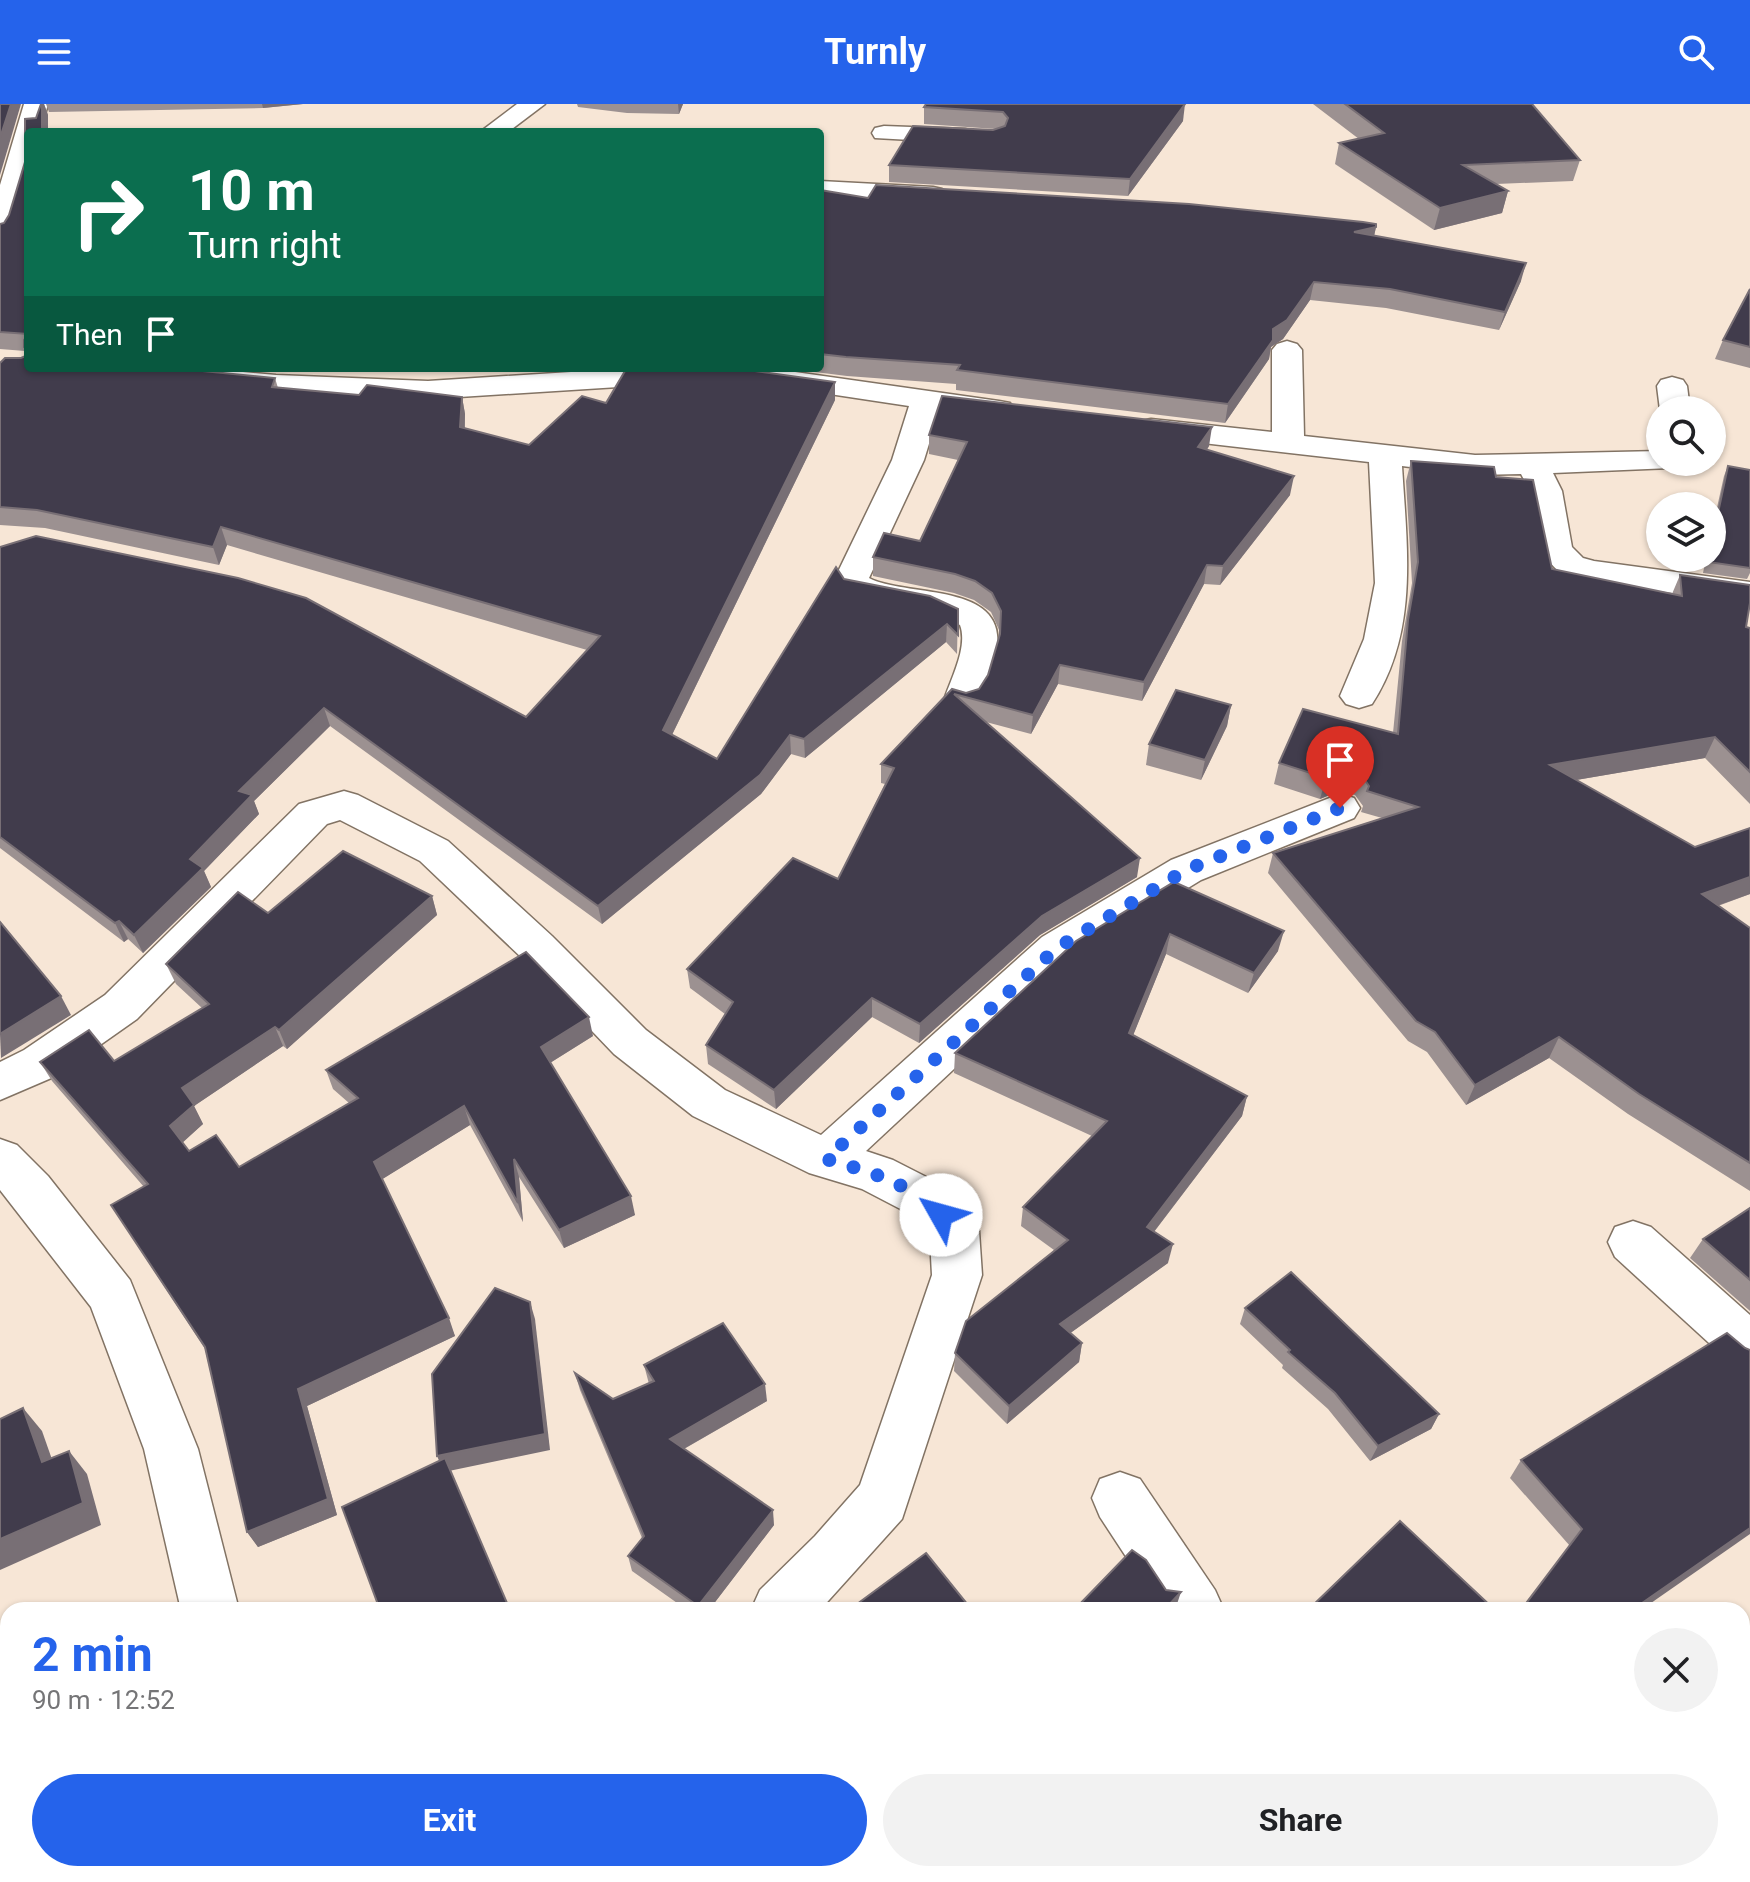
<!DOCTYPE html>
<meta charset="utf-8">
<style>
body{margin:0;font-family:Roboto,sans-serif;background:#f2f2f2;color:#202124;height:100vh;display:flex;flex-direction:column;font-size:30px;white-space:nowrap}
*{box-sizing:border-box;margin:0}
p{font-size:26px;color:#757577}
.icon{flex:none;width:44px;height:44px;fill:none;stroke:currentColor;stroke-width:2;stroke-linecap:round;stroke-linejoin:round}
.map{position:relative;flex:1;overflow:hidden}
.side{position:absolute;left:0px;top:1498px;width:1750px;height:280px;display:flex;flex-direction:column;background:#fff;border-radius:24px 24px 0 0;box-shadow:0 2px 6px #0004}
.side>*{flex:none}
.hud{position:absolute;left:24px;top:24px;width:800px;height:244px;border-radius:8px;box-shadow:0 2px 6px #0004;background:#0b6e4f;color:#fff;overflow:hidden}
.controls{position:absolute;left:1646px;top:292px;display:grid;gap:16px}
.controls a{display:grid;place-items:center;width:80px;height:80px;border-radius:50%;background:#fff;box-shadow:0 2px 6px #0004;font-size:40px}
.pin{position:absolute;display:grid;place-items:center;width:68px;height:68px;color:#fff;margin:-82px -34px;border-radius:50% 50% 50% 0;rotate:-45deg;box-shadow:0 0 8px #0007}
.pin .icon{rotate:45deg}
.me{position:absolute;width:88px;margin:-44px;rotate:308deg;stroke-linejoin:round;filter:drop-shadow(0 0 6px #0008)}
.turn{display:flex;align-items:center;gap:28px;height:168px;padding:0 32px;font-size:36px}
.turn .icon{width:104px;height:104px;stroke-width:2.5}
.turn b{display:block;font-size:56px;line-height:68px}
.then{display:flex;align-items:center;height:76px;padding:0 32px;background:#0003;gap:16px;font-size:30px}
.round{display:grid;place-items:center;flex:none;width:84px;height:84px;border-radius:42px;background:#f2f2f2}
.headline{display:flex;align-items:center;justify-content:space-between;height:136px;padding:0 32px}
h1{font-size:48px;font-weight:700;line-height:60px;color:#2563eb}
.button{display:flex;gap:16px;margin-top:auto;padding:16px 32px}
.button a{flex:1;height:92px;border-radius:48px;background:#2563eb;color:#fff;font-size:32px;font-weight:700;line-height:92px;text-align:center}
.button a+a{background:#f2f2f2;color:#202124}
header{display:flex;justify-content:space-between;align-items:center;height:104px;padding:0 32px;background:#2563eb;color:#fff;font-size:36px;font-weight:700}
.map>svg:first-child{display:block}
</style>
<header><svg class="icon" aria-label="menu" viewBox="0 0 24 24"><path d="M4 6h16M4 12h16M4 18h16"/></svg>Turnly<svg class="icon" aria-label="search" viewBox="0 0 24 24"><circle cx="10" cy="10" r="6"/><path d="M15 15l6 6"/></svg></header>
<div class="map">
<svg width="1750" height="1778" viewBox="0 0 1750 1778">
<rect width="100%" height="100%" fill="#f7e6d6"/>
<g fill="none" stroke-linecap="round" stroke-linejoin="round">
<g stroke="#827364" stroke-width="3">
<g id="minor">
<polygon points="517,0 545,0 508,28 480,28"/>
<polygon points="884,22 965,25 974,27 977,32 974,37 965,39 875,34 872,29 875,24"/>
<polygon points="820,77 933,83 942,85 946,91 942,97 933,99 820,93"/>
<path d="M1287 237 1297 240 1302 246 1304 332 1475 351 1660 347V358H1675L1671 364 1553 369 1562 387 1572 443 1583 454 1594 457 1750 478V500L1588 477 1559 468 1538 446 1530 387 1521 370 1475 371 1402 362C1407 444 1419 528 1372 600L1359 604 1346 600 1340 592 1364 535 1375 479 1369 358 1151 333 1140 331 1135 324 1140 317 1151 315 1272 328V246L1277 240Z"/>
<polygon points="87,264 200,264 276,271 428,277 634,264 693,264 697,270 693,276 682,279 428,295 276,289 102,273 91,270"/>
<path d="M774 265 999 297 1010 299 1014 306 1010 313 999 315 939 307 924 356 869 474C908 494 1011 477 996 549 992 566 987 586 977 601L964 605 951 601 945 593C952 573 968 542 960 521L930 508 845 491 835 474 892 356 909 302 763 280 759 274 763 268Z"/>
<polygon points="1672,273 1683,276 1687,282 1690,306 1660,306 1657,282 1661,276"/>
<polygon points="344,687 358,691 448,737 552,832 646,926 725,986 821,1031 1042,833 1171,756 1340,690 1354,694 1360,704 1354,714 1201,776 1072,855 866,1047 893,1056 944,1082 971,1112 979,1127 982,1171 902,1415 820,1506 751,1506 760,1486 815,1432 860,1381 932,1171 930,1134 910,1110 862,1085 809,1069 693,1012 614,950 522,854 420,757 340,716 327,720 137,915 56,972 0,996 0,958 24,946 105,891 299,700"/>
<polygon points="1633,1117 1651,1123 1750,1211 1750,1267 1732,1260 1615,1153 1608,1138 1615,1123"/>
<polygon points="1120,1368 1140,1375 1215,1486 1224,1506 1161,1506 1100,1413 1092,1394 1100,1375"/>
<polygon points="296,1770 374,1770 371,1778 293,1778"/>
<polygon points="1371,1770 1439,1770 1442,1778 1374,1778"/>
</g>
</g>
<g stroke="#827364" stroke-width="3">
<g id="tertiary">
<polygon points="24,0 48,0 40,28 28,28 28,74 13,127 10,133 0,135 0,81"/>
<polygon points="0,1035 17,1041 48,1072 130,1176 198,1345 239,1506 181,1506 144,1345 91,1203 0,1086"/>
<polygon points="241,1770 305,1770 307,1778 243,1778"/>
</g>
</g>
<use href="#minor" fill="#fff" fill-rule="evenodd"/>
<use href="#tertiary" fill="#fff" fill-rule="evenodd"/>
</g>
<g fill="#9c9191">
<polygon points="41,0 44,0 48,11 48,28 28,28 28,264 172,264 275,274 278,284 359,291 367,281 462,293 465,310 465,324 529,341 582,292 606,299 625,267 733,264 835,278 835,296 672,631 717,655 836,463 844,475 930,492 958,505 957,550 946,538 805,654 791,650 761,690 602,820 330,622 254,697 259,710 204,767 211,783 143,849 128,835 124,838 0,744 0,443 36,432 238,474 306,494 526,613 587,546 227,441 219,461 45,424 0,421 0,259 5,254 21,254 27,252 25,247 0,245 0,120 4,119 9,111 25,58 25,15 36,14"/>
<polygon points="46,0 303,0 263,4 49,8"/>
<polygon points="577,0 683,0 679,10 627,9 578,3"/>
<polygon points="1313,0 1532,0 1580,56 1573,77 1496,80 1508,87 1502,109 1434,126 1335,60 1339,39 1359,35"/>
<polygon points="924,3 1183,17 1128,92 889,78 889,61 996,25 924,20"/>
<polygon points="820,86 868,94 1376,123 1374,132 1521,177 1499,226 1386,204 1310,196 1283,235 1271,243 1269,255 1225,319 956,286 956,280 847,272 783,264 820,264"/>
<polygon points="1750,185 1750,264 1715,255 1723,236"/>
<polygon points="235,264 290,264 289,268"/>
<polygon points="929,331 1209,342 1207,346 1290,391 1220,481 1204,480 1142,597 1058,580 1031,630 986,618 1137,773 1040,831 919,939 872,913 776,1005 708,960 706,941 725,910 690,884 687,865 838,775 885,680 881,679 881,660 952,585 966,589 979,585 988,571 999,533 999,526 991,508 974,496 954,489 873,472 873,453 920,437 958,356 929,350"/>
<polygon points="1411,357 1496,373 1552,465 1672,490 1680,471 1746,523 1750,524 1750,700 1705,654 1576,676 1695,743 1750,724 1750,790 1718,802 1750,824 1750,1087 1628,1010 1549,954 1466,1001 1427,948 1408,937 1268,769 1273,749 1382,714 1361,708 1363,702 1355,691 1339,687 1320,695 1274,680 1279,659 1393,629 1402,537 1412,479 1406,377"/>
<polygon points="1728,362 1750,366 1750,469 1747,475 1703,469 1706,454 1712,454 1712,426 1724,372"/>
<polygon points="1231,601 1227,622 1201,676 1146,661 1149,640"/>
<polygon points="1174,778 1278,847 1248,889 1166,850 1133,931 1247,992 1242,1012 1154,1128 1168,1159 1070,1229 1082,1239 1079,1258 1007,1320 954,1267 955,1249 1054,1146 1021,1122 1023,1103 1092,1032 954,969 955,949"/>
<polygon points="432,792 437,811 287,945 283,942 194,1002 203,1020 182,1038 189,1047 239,1063 349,999 333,985 326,966 593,932 550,959 635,1111 564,1144 519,1073 523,1118 470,1021 382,1075 455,1232 307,1302 337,1411 258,1443 247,1428 205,1245 111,1101 144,1083 52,977 40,958 114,957 202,904 176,880 166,860 268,809"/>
<polygon points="1750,1104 1750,1207 1690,1154 1703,1135"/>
<polygon points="1245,1204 1439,1310 1431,1325 1370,1357 1328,1305 1282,1264 1283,1261 1240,1220"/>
<polygon points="1745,1244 1570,1442 1510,1374 1521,1356"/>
<polygon points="644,1261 767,1297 684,1345 774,1421 709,1506 687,1506 632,1467 628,1452 642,1434 580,1286 575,1269 613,1295 649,1280"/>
<polygon points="946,1770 1161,1770 1168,1778 952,1778"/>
</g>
<g fill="#786f75">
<polygon points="11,0 21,0 0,71 0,34"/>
<polygon points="42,0 44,0 48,11 48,28 42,28"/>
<polygon points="262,0 303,0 263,4"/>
<polygon points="678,0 683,0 679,10"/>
<polygon points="1185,0 1183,17 1128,92 1130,75"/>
<polygon points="1508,87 1502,109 1434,126 1440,104"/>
<polygon points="1376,123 1372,141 1354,128"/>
<polygon points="1526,159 1521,177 1499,226 1505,208"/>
<polygon points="1314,178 1310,196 1283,235 1271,243 1269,255 1225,319 1228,300 1273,225"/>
<polygon points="835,278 835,296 665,645 663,626"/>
<polygon points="462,293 465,310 464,341 460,323"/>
<polygon points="1212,323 1209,342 1195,362 1198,343"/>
<polygon points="1294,372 1290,391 1220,481 1223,462"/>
<polygon points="221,423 227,441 219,461 213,443"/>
<polygon points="1207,461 1204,480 1142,597 1144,578"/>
<polygon points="947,520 946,538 805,654 804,635"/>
<polygon points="1060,561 1058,580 1031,630 1033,611"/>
<polygon points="1231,601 1227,622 1201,676 1205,656"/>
<polygon points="324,604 330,622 254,697 259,710 204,767 211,783 143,849 134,831 239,687"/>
<polygon points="790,631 791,650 761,690 602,820 598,802"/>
<polygon points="1715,633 1705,654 1541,682 1550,661"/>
<polygon points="1345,666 1339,687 1320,695 1326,674"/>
<polygon points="1140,754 1137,773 1040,831 919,939 920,920 1042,812"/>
<polygon points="1750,773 1750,790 1691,811 1702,790"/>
<polygon points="432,792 437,811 287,945 279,926"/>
<polygon points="119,817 128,835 124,838 115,819"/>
<polygon points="1284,827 1278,847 1248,889 1254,869"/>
<polygon points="1170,830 1166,850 1126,949 1129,929"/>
<polygon points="61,892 71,911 1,954 0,930"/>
<polygon points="872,894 872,913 776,1005 774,986"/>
<polygon points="589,913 593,932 545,962 541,943"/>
<polygon points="275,923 283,942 194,1002 203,1020 180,1041 170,1022 182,984"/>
<polygon points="1559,933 1549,954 1466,1001 1475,981"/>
<polygon points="1247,992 1242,1012 1143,1142 1147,1123"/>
<polygon points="464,1002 470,1021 381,1076 374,1058"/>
<polygon points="514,1055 519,1073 523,1118 518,1099"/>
<polygon points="631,1092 635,1111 564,1144 559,1126"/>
<polygon points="1173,1140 1168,1159 1058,1238 1060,1220"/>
<polygon points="530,1198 535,1215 550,1346 444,1368 437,1352"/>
<polygon points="449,1214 455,1232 307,1302 337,1411 258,1443 247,1428 298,1285"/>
<polygon points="1082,1239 1079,1258 1007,1320 1009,1302"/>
<polygon points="765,1280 767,1297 673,1351 670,1335"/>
<polygon points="23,1304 42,1327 61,1381 42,1358"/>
<polygon points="1439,1310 1431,1325 1370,1357 1378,1342"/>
<polygon points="69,1347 87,1370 101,1421 0,1466 0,1435"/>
<polygon points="773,1406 774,1421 709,1506 699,1506 698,1502"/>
<polygon points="1750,1424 1750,1430 1641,1506 1632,1506"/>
<polygon points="1181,1488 1175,1506 1164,1506"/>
<polygon points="206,1770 218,1770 219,1778 207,1778"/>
</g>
<g fill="#413c4c" stroke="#786f75" stroke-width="2">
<polygon points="0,0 11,0 0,34"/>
<polygon points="41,0 42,0 42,28 28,28 28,230 0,228 0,120 4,119 9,111 25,58 25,15 36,14"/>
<polygon points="926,0 1185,0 1130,75 889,61 913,22 993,26 1005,22 1008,14 1003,8 924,3"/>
<polygon points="1345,0 1532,0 1580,56 1463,61 1508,87 1440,104 1339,39 1384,29"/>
<polygon points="876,81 1189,100 1363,118 1376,120 1376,123 1354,128 1526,159 1505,208 1390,185 1314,178 1287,216 1273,225 1273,236 1228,300 957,266 960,261 846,253 820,250 820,86 868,94"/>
<polygon points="1750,185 1750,243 1723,236"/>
<polygon points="28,232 28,244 24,243 24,236"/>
<polygon points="28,251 28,264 172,264 275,274 272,283 359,291 367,281 462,293 460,323 529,341 582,292 606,299 625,267 733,264 835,278 663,626 717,655 836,463 844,475 930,492 958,505 958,531 947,520 804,635 790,631 760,671 598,802 324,604 239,687 252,691 190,755 203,764 134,831 119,817 115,819 0,733 0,443 36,432 238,474 306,494 526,613 600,532 221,423 213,443 37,406 0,403 0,259 5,254 21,254"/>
<polygon points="942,292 1212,323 1198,343 1294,372 1223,462 1207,461 1144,578 1060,561 1033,611 954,590 1140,754 1042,812 920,920 872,894 774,986 706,941 733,898 687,865 793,754 838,775 894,664 881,660 952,585 966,589 979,585 988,571 1000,530 1001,507 992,489 975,477 955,470 873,453 884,429 920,437 967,338 929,331"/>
<polygon points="1411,357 1494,363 1496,373 1533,376 1552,465 1682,492 1680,471 1750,481 1750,499 1746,523 1750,524 1750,668 1715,633 1550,661 1695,743 1750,724 1750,773 1702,790 1750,824 1750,1059 1639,990 1559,933 1475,981 1435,928 1416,917 1273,749 1418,703 1367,687 1369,682 1361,670 1345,666 1326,674 1279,659 1303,605 1398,630 1408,516 1418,458"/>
<polygon points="1728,362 1750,366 1750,464 1708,458 1708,454 1712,454 1712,437"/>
<polygon points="1176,586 1231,601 1205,656 1149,640"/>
<polygon points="343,747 432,792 279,926 275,923 182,984 194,1001 170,1022 189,1047 216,1031 239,1063 358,994 326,966 526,848 589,913 541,943 631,1092 559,1126 514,1055 518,1099 464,1002 374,1058 449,1214 298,1285 328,1395 247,1428 205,1243 111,1101 148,1080 40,958 89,926 114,957 209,900 166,860 238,788 268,809"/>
<polygon points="1174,778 1284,827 1254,869 1170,830 1129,929 1247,992 1147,1123 1173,1140 1060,1220 1082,1239 1009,1302 955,1249 966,1217 1068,1136 1023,1103 1107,1017 955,949 1076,837"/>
<polygon points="0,818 61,892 0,930"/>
<polygon points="1750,1104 1750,1176 1703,1135"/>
<polygon points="1291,1168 1439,1310 1378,1342 1335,1289 1288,1248 1290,1246 1245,1204"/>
<polygon points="495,1184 530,1198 545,1330 437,1352 432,1270"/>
<polygon points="723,1219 765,1280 670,1335 773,1406 698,1502 628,1452 644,1432 575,1269 613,1295 654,1277 644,1261"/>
<polygon points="1727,1229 1745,1244 1750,1246 1750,1424 1632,1506 1521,1506 1582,1425 1521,1356"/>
<polygon points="23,1304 42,1358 69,1347 83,1399 0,1435 0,1315"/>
<polygon points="445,1354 510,1506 380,1506 342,1403"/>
<polygon points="1400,1417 1495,1506 1308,1506"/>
<polygon points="1132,1446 1146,1456 1166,1486 1181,1488 1164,1506 1074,1506"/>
<polygon points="926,1449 972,1506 849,1506"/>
<polygon points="39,1770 206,1770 207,1778 17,1778"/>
<polygon points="465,1770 824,1770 828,1778 452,1778"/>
<polygon points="961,1770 1161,1770 1168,1778 967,1778"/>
<polygon points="1283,1770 1390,1770 1397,1778 1274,1778"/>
</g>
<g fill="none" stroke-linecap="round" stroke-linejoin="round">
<path stroke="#2563eb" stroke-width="14" stroke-dasharray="0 25.2" d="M941 1111C911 1079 867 1067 826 1055L1057 844 1186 766 1340 704"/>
</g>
</svg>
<div class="controls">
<a><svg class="icon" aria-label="search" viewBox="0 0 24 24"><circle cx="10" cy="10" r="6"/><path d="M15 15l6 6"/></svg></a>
<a><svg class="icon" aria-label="layers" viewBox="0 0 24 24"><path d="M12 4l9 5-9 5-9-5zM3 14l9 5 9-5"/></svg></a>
</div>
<div class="pin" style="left:1340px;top:704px;background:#d93025"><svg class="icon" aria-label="arrive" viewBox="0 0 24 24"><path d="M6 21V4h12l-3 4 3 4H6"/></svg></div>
<svg class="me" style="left:941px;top:1111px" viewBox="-20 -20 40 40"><circle r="19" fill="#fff"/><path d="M0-13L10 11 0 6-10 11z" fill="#2563eb"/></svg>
<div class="hud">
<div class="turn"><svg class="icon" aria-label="right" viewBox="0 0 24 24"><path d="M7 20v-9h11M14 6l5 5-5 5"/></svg><div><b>10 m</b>Turn right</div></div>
<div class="then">Then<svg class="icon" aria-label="arrive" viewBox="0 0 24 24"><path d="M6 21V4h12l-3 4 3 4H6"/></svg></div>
</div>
<section class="side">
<div class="headline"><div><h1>2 min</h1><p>90 m · 12:52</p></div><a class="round"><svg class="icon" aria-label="close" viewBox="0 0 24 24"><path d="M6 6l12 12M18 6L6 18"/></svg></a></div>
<div class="button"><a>Exit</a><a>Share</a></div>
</section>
</div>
